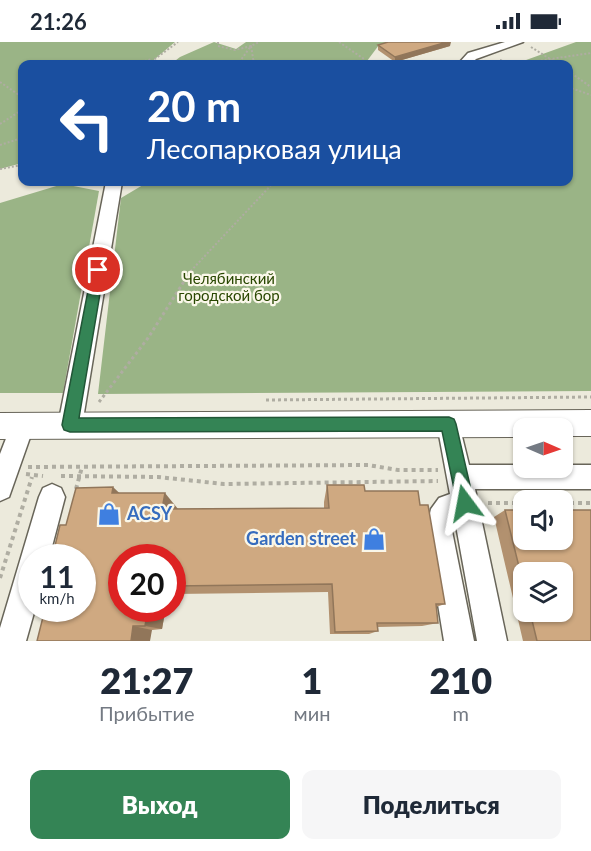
<!DOCTYPE html>
<html lang="ru">
<meta charset="utf-8">
<style>
body{margin:0;font-family:Lato,sans-serif;background:#f6f6f7;color:#1f2937;height:100vh;display:flex;flex-direction:column;font-size:22px;white-space:nowrap}
*{box-sizing:border-box;margin:0}
p{font-size:20px;color:#747a83}
.icon{flex:none;width:33px;height:33px;fill:none;stroke:currentColor;stroke-width:2;stroke-linecap:round;stroke-linejoin:round}
.map{position:relative;height:599px;overflow:hidden}
.side{display:flex;flex-direction:column;background:#fff;flex:1}
.side>*{flex:none}
.guide{position:absolute;left:18px;top:18px;width:555px;height:126px;border-radius:12px;box-shadow:0 2px 4px #0004;background:#1a4fa0;color:#fff;overflow:hidden}
.needle{width:39px;rotate:92deg}
.fabs{position:absolute;left:513px;top:376px;display:grid;gap:12px}
.fabs a{display:grid;place-items:center;width:60px;height:60px;border-radius:12px;background:#fff;box-shadow:0 2px 4px #0004;font-size:30px}
.speed{position:absolute;left:18px;top:502px;display:flex;gap:12px;font-size:30px;font-weight:700;text-align:center}
.speed>*{display:grid;place-content:center;width:78px;height:78px;border-radius:50%;background:#fff;box-shadow:0 2px 4px #0004;line-height:1}
.speed small{font-size:15px;font-weight:400}
.speed .limit{border:9px solid #d22;background:#fff;color:#111}
.pin{position:absolute;display:grid;place-items:center;width:51px;height:51px;color:#fff;margin:-26px;border:3px solid #fff;border-radius:50%;box-shadow:0 2px 6px #0007}
.me{position:absolute;width:66px;margin:-33px;rotate:347deg;stroke-linejoin:round;filter:drop-shadow(0 0 4px #0008)}
.turn{display:flex;align-items:center;gap:21px;height:126px;padding:0 30px;font-size:27px}
.turn .icon{width:78px;height:78px;stroke-width:2.5}
.turn b{display:block;font-size:42px;line-height:51px}
.eta{display:flex;justify-content:space-evenly;align-items:center;height:102px;text-align:center}
.eta b{font-size:36px;font-weight:800;line-height:42px}
.cta{display:flex;gap:12px;margin-top:auto;padding:12px 30px}
.cta a{flex:1;height:69px;border-radius:12px;background:#348455;color:#fff;font-size:24px;font-weight:800;line-height:69px;text-align:center}
.cta a+a{background:#f6f6f7;color:#1f2937}
.status{display:flex;justify-content:space-between;align-items:center;height:42px;padding:0 30px;background:#fff;direction:ltr}
.status svg{height:16px;fill:currentColor}
.map>svg:first-child{display:block}
</style>
<div class="status"><b>21:26</b><svg viewBox="0 0 49 12"><path d="M0 12V9h3v3zM5 12V6h3v6zM10 12V3h3v9zM15 12V0h3v12zM26 1h20v11H26zM47 4h2v5h-2z"/></svg></div>
<div class="map">
<svg width="591" height="599" viewBox="0 0 591 599">
<rect width="100%" height="100%" fill="#eceadc"/>
<g fill="#9ab486">
<polygon points="0,0 175,0 149,22 22,22 22,121 0,127"/>
<polygon points="214,0 236,7 246,0 392,0 379,3 367,19 350,22 171,22 180,15"/>
<polygon points="576,0 591,0 591,349 98,352 121,156 148,140 568,140 568,22 515,22"/>
<polygon points="63,142 99,149 63,351 0,351 0,161"/>
</g>
<g fill="none" stroke-linecap="round" stroke-linejoin="round">
<g stroke="#686559" stroke-width="3">
<g id="minor">
<polygon points="505,0 523,0 476,17 471,22 458,22 468,11"/>
<polygon points="106,140 122,140 82,383 78,391 70,394 62,391 58,383"/>
<polygon points="449,371 457,374 469,423 524,423 524,426 562,426 562,423 591,423 591,447 475,447 507,599 477,599 455,478 452,489 474,599 444,599 426,489 431,467 439,456 450,452 437,382 441,374"/>
<polygon points="22,373 30,376 34,384 9,455 0,459 0,412 14,376"/>
<polygon points="52,442 61,446 65,455 49,516 32,516 32,567 35,567 26,599 0,599 0,586 39,455 43,446"/>
</g>
</g>
<g stroke="#686559" stroke-width="2">
<polygon id="major" points="591,368 591,394 562,394 562,387 524,387 524,395 0,397 0,371"/>
</g>
<g stroke="#afada2" stroke-width="2" stroke-dasharray="2 2" stroke-linecap="butt">
<polyline points="218,0 218,4 235,8 251,4 238,22"/>
<polyline points="339,0 364,17"/>
<polyline points="531,5 558,22"/>
<polyline points="500,18 513,22"/>
<polyline points="133,22 152,17"/>
<polyline points="148,22 178,0"/>
<polyline points="254,22 251,4 259,0"/>
<polyline points="517,22 591,11"/>
<polyline points="568,29 591,45"/>
<polyline points="0,40 22,55"/>
<polyline points="568,45 591,53"/>
<polyline points="0,82 22,68"/>
<polyline points="0,103 22,96"/>
<polyline points="0,127 22,123"/>
<polyline points="188,232 274,140"/>
</g>
<g stroke="#afada2" stroke-width="3" stroke-dasharray="3 3" stroke-linecap="butt">
<polyline points="266,358 591,355"/>
<polyline points="99,360 148,296 190,230"/>
</g>
<g stroke="#afada2" stroke-width="4" stroke-dasharray="4 4" stroke-linecap="butt">
<polyline points="28,425 368,423 398,428 438,428"/>
<polyline points="26,432 43,434"/>
<polyline points="61,434 158,435 224,442 438,439"/>
<polyline points="76,447 82,425"/>
<polyline points="488,461 524,461"/>
<polyline points="562,461 591,461"/>
<polyline points="0,536 32,435"/>
</g>
<use href="#minor" fill="#fff" fill-rule="evenodd"/>
<use href="#major" fill="#fff" fill-rule="evenodd"/>
</g>
<g fill="#b2916f" fill-rule="evenodd">
<polygon points="378,3 450,4 395,20 378,8"/>
<path d="M327 443 365 449 420 463 445 562 436 565 438 581 422 584 378 585V589L369 592H330L328 550 175 552 173 570H165L162 587 152 588 37 599 66 483 119 451 178 467 324 466V460ZM172 516V567H122Z"/>
<path d="M505 468 591 599H523L494 475ZM524 531 562 570H524Z"/>
</g>
<g fill="#91765a">
<polygon points="447,0 451,0 450,4 395,20 395,15"/>
<polygon points="113,445 131,462 112,451"/>
<polygon points="165,451 178,467 162,467"/>
<polygon points="172,550 175,552 173,570 164,567 172,567"/>
<polygon points="148,567 155,567 165,570 162,587 145,584"/>
<polygon points="133,584 152,588 150,599 131,599"/>
</g>
<g fill="#cfa981" stroke="#91765a" stroke-width="1.5">
<polygon points="388,0 447,0 395,15 378,3"/>
<polygon points="327,443 364,443 365,449 418,449 420,463 428,463 445,562 436,562 438,581 377,581 378,589 335,590 332,542 172,544 172,516 122,516 122,567 148,567 145,584 133,584 131,599 37,599 45,567 82,567 82,516 52,516 60,483 66,483 76,446 113,445 112,451 165,451 162,467 329,466"/>
<polygon points="505,468 524,468 524,498 562,498 562,468 591,468 591,599 537,599 530,570 562,570 562,531 524,531 524,545"/>
</g>
<polygon fill="#348455" stroke="#225637" stroke-width="1.5" points="98,223 104,228 79,376 449,375 454,377 456,382 474,461 471,467 465,470 459,467 457,461 442,389 70,390 64,388 62,383 92,228"/>
<defs>
<g id="shop-bare" transform="scale(1.8)"><path d="M-5-2.5h2.3a2.7 3.5 0 0 1 5.4 0H5L5.5 6h-11ZM-1.5-2.5h3a1.5 2.3 0 0 0-3 0Z" fill="#3f7fe0" stroke="#faf7e9" stroke-width="2.5" paint-order="stroke"/></g>
</defs>
<g fill-rule="evenodd">
<use href="#shop-bare" x="109" y="472"/>
<use href="#shop-bare" x="374" y="497"/>
</g>
<g text-anchor="middle" stroke-width="4.5" stroke-linejoin="round" paint-order="stroke">
<g font-size="15" fill="#294701" stroke="#faf7e9">
<text x="229" y="242">Челябинский<tspan x="229" dy="17">городской бор</tspan></text>
</g>
<g font-size="18" font-weight="bold" fill="#366cbe" stroke="#faf7e9" text-anchor="start">
<text x="127" y="478">ACSY</text>
<text x="356" y="503" text-anchor="end">Garden street</text>
</g>
</g>
</svg>
<div class="fabs">
<a><svg class="needle" viewBox="-14 -14 28 28"><path d="M0-13l5 13h-10z" fill="#e53935"/><path d="M0 13l5-13h-10z" fill="#747a83"/></svg></a>
<a><svg class="icon" aria-label="sound" viewBox="0 0 24 24"><path d="M4 9h4l5-4v14l-5-4H4zM17 9q2 3 0 6"/></svg></a>
<a><svg class="icon" aria-label="layers" viewBox="0 0 24 24"><path d="M12 4l9 5-9 5-9-5zM3 14l9 5 9-5"/></svg></a>
</div>
<div class="speed"><div>11<small>km/h</small></div><div class="limit">20</div></div>
<div class="pin" style="left:98px;top:228px;background:#d93025"><svg class="icon" aria-label="arrive" viewBox="0 0 24 24"><path d="M6 21V4h12l-3 4 3 4H6"/></svg></div>
<svg class="me" style="left:465px;top:461px" viewBox="-20 -20 40 40"><path d="M0-17L14 15 0 8-14 15z" fill="#348455" stroke="#fff" stroke-width="4"/></svg>
<div class="guide">
<div class="turn"><svg class="icon" aria-label="left" viewBox="0 0 24 24"><path d="M17 20v-9H6M10 6l-5 5 5 5"/></svg><div><b>20 m</b>Лесопарковая улица</div></div>
</div>
</div>
<section class="side">
<div class="eta">
<div><b>21:27</b><p>Прибытие</p></div>
<div><b>1</b><p>мин</p></div>
<div><b>210</b><p>m</p></div>
</div>
<div class="cta"><a>Выход</a><a>Поделиться</a></div>
</section>
